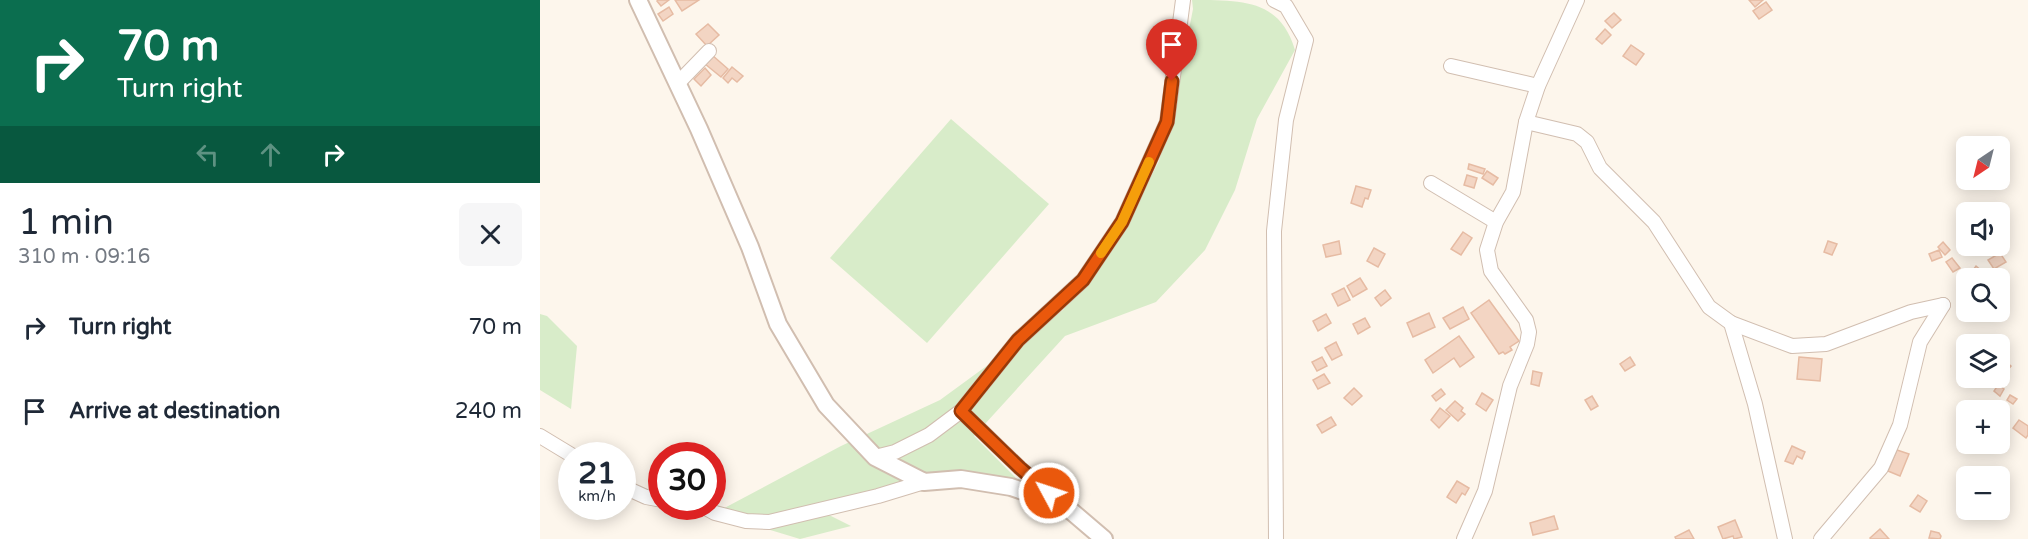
<!DOCTYPE html>
<meta charset="utf-8">
<style>
body{margin:0;font-family:"Varela Round",sans-serif;background:#f6f6f7;color:#1f2937;height:100vh;display:flex;flex-direction:column;font-size:22px;white-space:nowrap}
*{box-sizing:border-box;margin:0}
p{font-size:20px;color:#747a83}
.icon{flex:none;width:33px;height:33px;fill:none;stroke:currentColor;stroke-width:2;stroke-linecap:round;stroke-linejoin:round}
.map{position:relative;flex:1;overflow:hidden}
.panel{display:flex;flex-direction:column;background:#fff;width:540px}
.panel>*{flex:none}
.banner{background:#0b6e4f;color:#fff;overflow:hidden}
.needle{width:39px;rotate:215deg}
.fabs{position:absolute;left:1416px;top:136px;display:grid;gap:12px}
.fabs a{display:grid;place-items:center;width:54px;height:54px;border-radius:9px;background:#fff;box-shadow:0 3px 15px #0003;font-size:30px}
.speed{position:absolute;left:18px;top:442px;display:flex;gap:12px;font-size:30px;font-weight:700;text-align:center}
.speed>*{display:grid;place-content:center;width:78px;height:78px;border-radius:50%;background:#fff;box-shadow:0 3px 15px #0003;line-height:1}
.speed small{font-size:15px;font-weight:400}
.speed .limit{border:9px solid #d22;background:#fff;color:#111}
.pin{position:absolute;display:grid;place-items:center;width:51px;height:51px;color:#fff;margin:-62px -26px;border-radius:50% 50% 50% 0;rotate:-45deg;box-shadow:0 0 6px #0007}
.pin .icon{rotate:45deg}
.me{position:absolute;width:66px;margin:-33px;rotate:310deg;stroke-linejoin:round;filter:drop-shadow(0 0 4px #0008)}
.turn{display:flex;align-items:center;gap:21px;height:126px;padding:0 18px;font-size:27px}
.turn .icon{width:78px;height:78px;stroke-width:2.5}
.turn b{display:block;font-size:42px;line-height:51px}
.lanes{display:flex;align-items:center;height:57px;padding:0 18px;background:#0003;justify-content:center;gap:30px;direction:ltr}
.lanes .off{opacity:.35}
.round{display:grid;place-items:center;flex:none;width:63px;height:63px;border-radius:9px;background:#f6f6f7}
.overview{display:flex;align-items:center;justify-content:space-between;height:102px;padding:0 18px}
h1{font-size:36px;font-weight:600;line-height:45px}
ul{padding:0;list-style:none}
li{display:flex;align-items:center;gap:18px;height:84px;padding:0 18px}
li div{flex:1}
li b{display:block;font-size:22px}
li em{font-style:normal}
main{display:flex;flex:1;min-height:0}
.map>svg:first-child{display:block}
</style>
<main>
<section class="panel">
<div class="banner">
<div class="turn"><svg class="icon" aria-label="right" viewBox="0 0 24 24"><path d="M7 20v-9h11M14 6l5 5-5 5"/></svg><div><b>70 m</b>Turn right</div></div>
<div class="lanes"><svg class="icon off" aria-label="left" viewBox="0 0 24 24"><path d="M17 20v-9H6M10 6l-5 5 5 5"/></svg><svg class="icon off" aria-label="ahead" viewBox="0 0 24 24"><path d="M12 20V5M6 11l6-6 6 6"/></svg><svg class="icon" aria-label="right" viewBox="0 0 24 24"><path d="M7 20v-9h11M14 6l5 5-5 5"/></svg></div>
</div>
<div class="overview"><div><h1>1 min</h1><p>310 m · 09:16</p></div><a class="round"><svg class="icon" aria-label="close" viewBox="0 0 24 24"><path d="M6 6l12 12M18 6L6 18"/></svg></a></div>
<ul>
<li><svg class="icon" aria-label="right" viewBox="0 0 24 24"><path d="M7 20v-9h11M14 6l5 5-5 5"/></svg><div><b>Turn right</b></div><em>70 m</em></li>
<li><svg class="icon" aria-label="arrive" viewBox="0 0 24 24"><path d="M6 21V4h12l-3 4 3 4H6"/></svg><div><b>Arrive at destination</b></div><em>240 m</em></li>
</ul>
</section>
<div class="map">
<svg width="1488" height="539" viewBox="0 0 1488 539">
<rect width="100%" height="100%" fill="#fdf6ec"/>
<g fill="#d8ecc9">
<path d="M652 0C704 0 740 0 755 50L717 119 695 190 665 250 616 302 525 336 434 436 476 478 467 482 427 473 389 472 277 509 311 526 260 539 175 513 301 446 400 400 523 310 582 233 619 161 636 96 653 9Z"/>
<polygon points="411,119 509,204 387,343 290,258"/>
<polygon points="0,314 7,316 37,346 31,409 0,390"/>
</g>
<g fill="#f3d5c3" stroke="#e6bba3" stroke-width="1.5">
<polygon points="129,0 121,6 117,1 118,0"/>
<polygon points="135,0 159,0 142,11"/>
<polygon points="1209,0 1223,0 1215,7"/>
<polygon points="1226,2 1232,10 1219,19 1213,11"/>
<polygon points="129,7 133,14 123,21 118,14"/>
<polygon points="1074,13 1081,20 1072,28 1065,21"/>
<polygon points="168,24 179,35 167,46 156,34"/>
<polygon points="1065,29 1071,35 1062,44 1056,39"/>
<polygon points="1091,45 1104,54 1096,65 1083,56"/>
<polygon points="172,55 188,69 181,77 165,64"/>
<polygon points="192,67 203,76 197,82 192,78 188,83 183,78"/>
<polygon points="165,68 171,75 161,86 154,79"/>
<polygon points="929,164 945,169 943,174 928,169"/>
<polygon points="947,171 958,178 953,185 942,178"/>
<polygon points="927,175 937,178 934,188 924,185"/>
<polygon points="816,186 831,190 828,199 825,198 822,207 811,203"/>
<polygon points="923,232 932,238 921,255 911,249"/>
<polygon points="799,241 801,254 786,257 783,245"/>
<polygon points="1288,241 1297,244 1292,255 1284,252"/>
<polygon points="1403,242 1410,250 1405,255 1398,247"/>
<polygon points="1435,246 1448,246 1438,255 1432,249"/>
<polygon points="834,248 845,254 838,267 827,261"/>
<polygon points="1399,250 1402,257 1392,261 1389,254"/>
<polygon points="1460,253 1466,262 1454,269 1448,260"/>
<polygon points="1412,258 1420,268 1413,272 1406,262"/>
<polygon points="1436,266 1443,272 1438,279 1431,279 1428,277"/>
<polygon points="820,278 827,289 813,297 807,286"/>
<polygon points="804,288 810,300 798,306 792,294"/>
<polygon points="845,290 851,298 841,306 835,298"/>
<polygon points="949,300 979,341 970,347 972,350 965,354 963,352 959,354 931,313"/>
<polygon points="923,307 929,319 910,329 903,318"/>
<polygon points="889,313 895,327 873,337 867,323"/>
<polygon points="786,314 791,323 778,331 773,321"/>
<polygon points="825,318 830,327 818,334 813,324"/>
<polygon points="919,336 934,357 920,367 914,358 893,373 885,360"/>
<polygon points="796,342 802,355 792,360 785,348"/>
<polygon points="782,357 787,366 777,371 772,362"/>
<polygon points="1090,357 1095,365 1085,371 1080,364"/>
<polygon points="1259,357 1282,359 1280,381 1257,379"/>
<polygon points="1464,360 1471,366 1460,379 1460,365"/>
<polygon points="993,371 1002,373 999,386 991,384"/>
<polygon points="784,374 790,383 778,389 773,380"/>
<polygon points="1458,385 1464,389 1460,396 1454,391"/>
<polygon points="814,388 822,396 812,405 804,398"/>
<polygon points="901,389 905,394 896,401 892,396"/>
<polygon points="942,393 953,400 946,411 936,404"/>
<polygon points="1470,395 1477,399 1473,404 1467,400"/>
<polygon points="1052,396 1058,406 1051,410 1045,400"/>
<polygon points="915,401 923,408 921,411 925,414 918,421 906,410"/>
<polygon points="1444,401 1450,406 1445,411 1439,406"/>
<polygon points="900,408 910,416 899,428 891,420"/>
<polygon points="791,417 796,425 782,433 777,425"/>
<polygon points="1479,420 1488,426 1488,435 1486,438 1473,428"/>
<polygon points="1252,446 1265,452 1262,459 1257,456 1253,464 1245,461"/>
<polygon points="1357,450 1369,454 1360,476 1348,471"/>
<polygon points="917,481 929,488 925,495 922,493 916,503 907,497"/>
<polygon points="1378,495 1387,501 1380,512 1370,506"/>
<polygon points="1014,516 1018,529 993,535 990,523"/>
<polygon points="1195,520 1202,537 1194,539 1193,536 1183,539 1178,527"/>
<polygon points="1340,529 1349,539 1331,539 1330,538"/>
<polygon points="1149,530 1154,539 1136,539 1135,537"/>
<polygon points="1391,531 1399,533 1401,536 1400,539 1389,538"/>
</g>
<g fill="none" stroke-linecap="round" stroke-linejoin="round">
<g stroke="#d1beb0" stroke-width="16">
<g id="minor">
<polyline points="734,0 746,6 766,40 746,120 734,231 736,539"/>
<polyline points="911,66 998,86"/>
<polyline points="138,83 169,51"/>
<polyline points="986,122 1037,134 1047,142 1060,168 1114,222 1169,307 1191,323 1215,404 1245,539"/>
<polyline points="891,183 956,222"/>
<polyline points="1191,323 1252,346 1286,344 1371,312 1403,305"/>
<polyline points="421,411 480,468 519,501"/>
<polyline points="0,436 33,456"/>
<polyline points="335,457 355,452 389,435 421,411 478,340 543,280 582,222 627,122 643,0"/>
<polyline points="82,486 106,497 122,500"/>
<polyline points="164,507 175,513 206,521 229,522 338,496 384,482"/>
<polyline points="924,539 945,491 970,386 987,344 989,332 986,320 951,271 947,250 956,222 973,192 986,122 998,86 1037,0"/>
<polyline points="1281,539 1341,468 1360,425 1380,342 1403,305"/>
</g>
</g>
<g stroke="#d1beb0" stroke-width="20">
<polyline id="tertiary" points="98,0 159,129 210,247 238,324 286,405 335,457 384,482 421,479 471,487 524,505 564,539"/>
</g>
<use href="#minor" stroke="#fff" stroke-width="14"/>
<use href="#tertiary" stroke="#fff" stroke-width="16"/>
</g>
<g fill="none" stroke-linecap="round" stroke-linejoin="round">
<g stroke="#983908" stroke-width="15">
<polyline id="route" points="509,493 480,468 421,411 478,340 543,280 582,222 627,122 632,81"/>
</g>
<use href="#route" stroke="#ea580c" stroke-width="10"/>
<polyline stroke="#f59e0b" stroke-width="10" points="561,253 582,222 609,162"/>
</g>
</svg>
<div class="fabs">
<a><svg class="needle" viewBox="-14 -14 28 28"><path d="M0-13l5 13h-10z" fill="#e53935"/><path d="M0 13l5-13h-10z" fill="#747a83"/></svg></a>
<a><svg class="icon" aria-label="sound" viewBox="0 0 24 24"><path d="M4 9h4l5-4v14l-5-4H4zM17 9q2 3 0 6"/></svg></a>
<a><svg class="icon" aria-label="search" viewBox="0 0 24 24"><circle cx="10" cy="10" r="6"/><path d="M15 15l6 6"/></svg></a>
<a><svg class="icon" aria-label="layers" viewBox="0 0 24 24"><path d="M12 4l9 5-9 5-9-5zM3 14l9 5 9-5"/></svg></a>
<a>+</a>
<a>−</a>
</div>
<div class="speed"><div>21<small>km/h</small></div><div class="limit">30</div></div>
<div class="pin" style="left:632px;top:81px;background:#d93025"><svg class="icon" aria-label="arrive" viewBox="0 0 24 24"><path d="M6 21V4h12l-3 4 3 4H6"/></svg></div>
<svg class="me" style="left:509px;top:493px" viewBox="-20 -20 40 40"><circle r="17" fill="#ea580c" stroke="#fff" stroke-width="3"/><path d="M0-11L8 9 0 5-8 9z" fill="#fff"/></svg>
</div>
</main>
